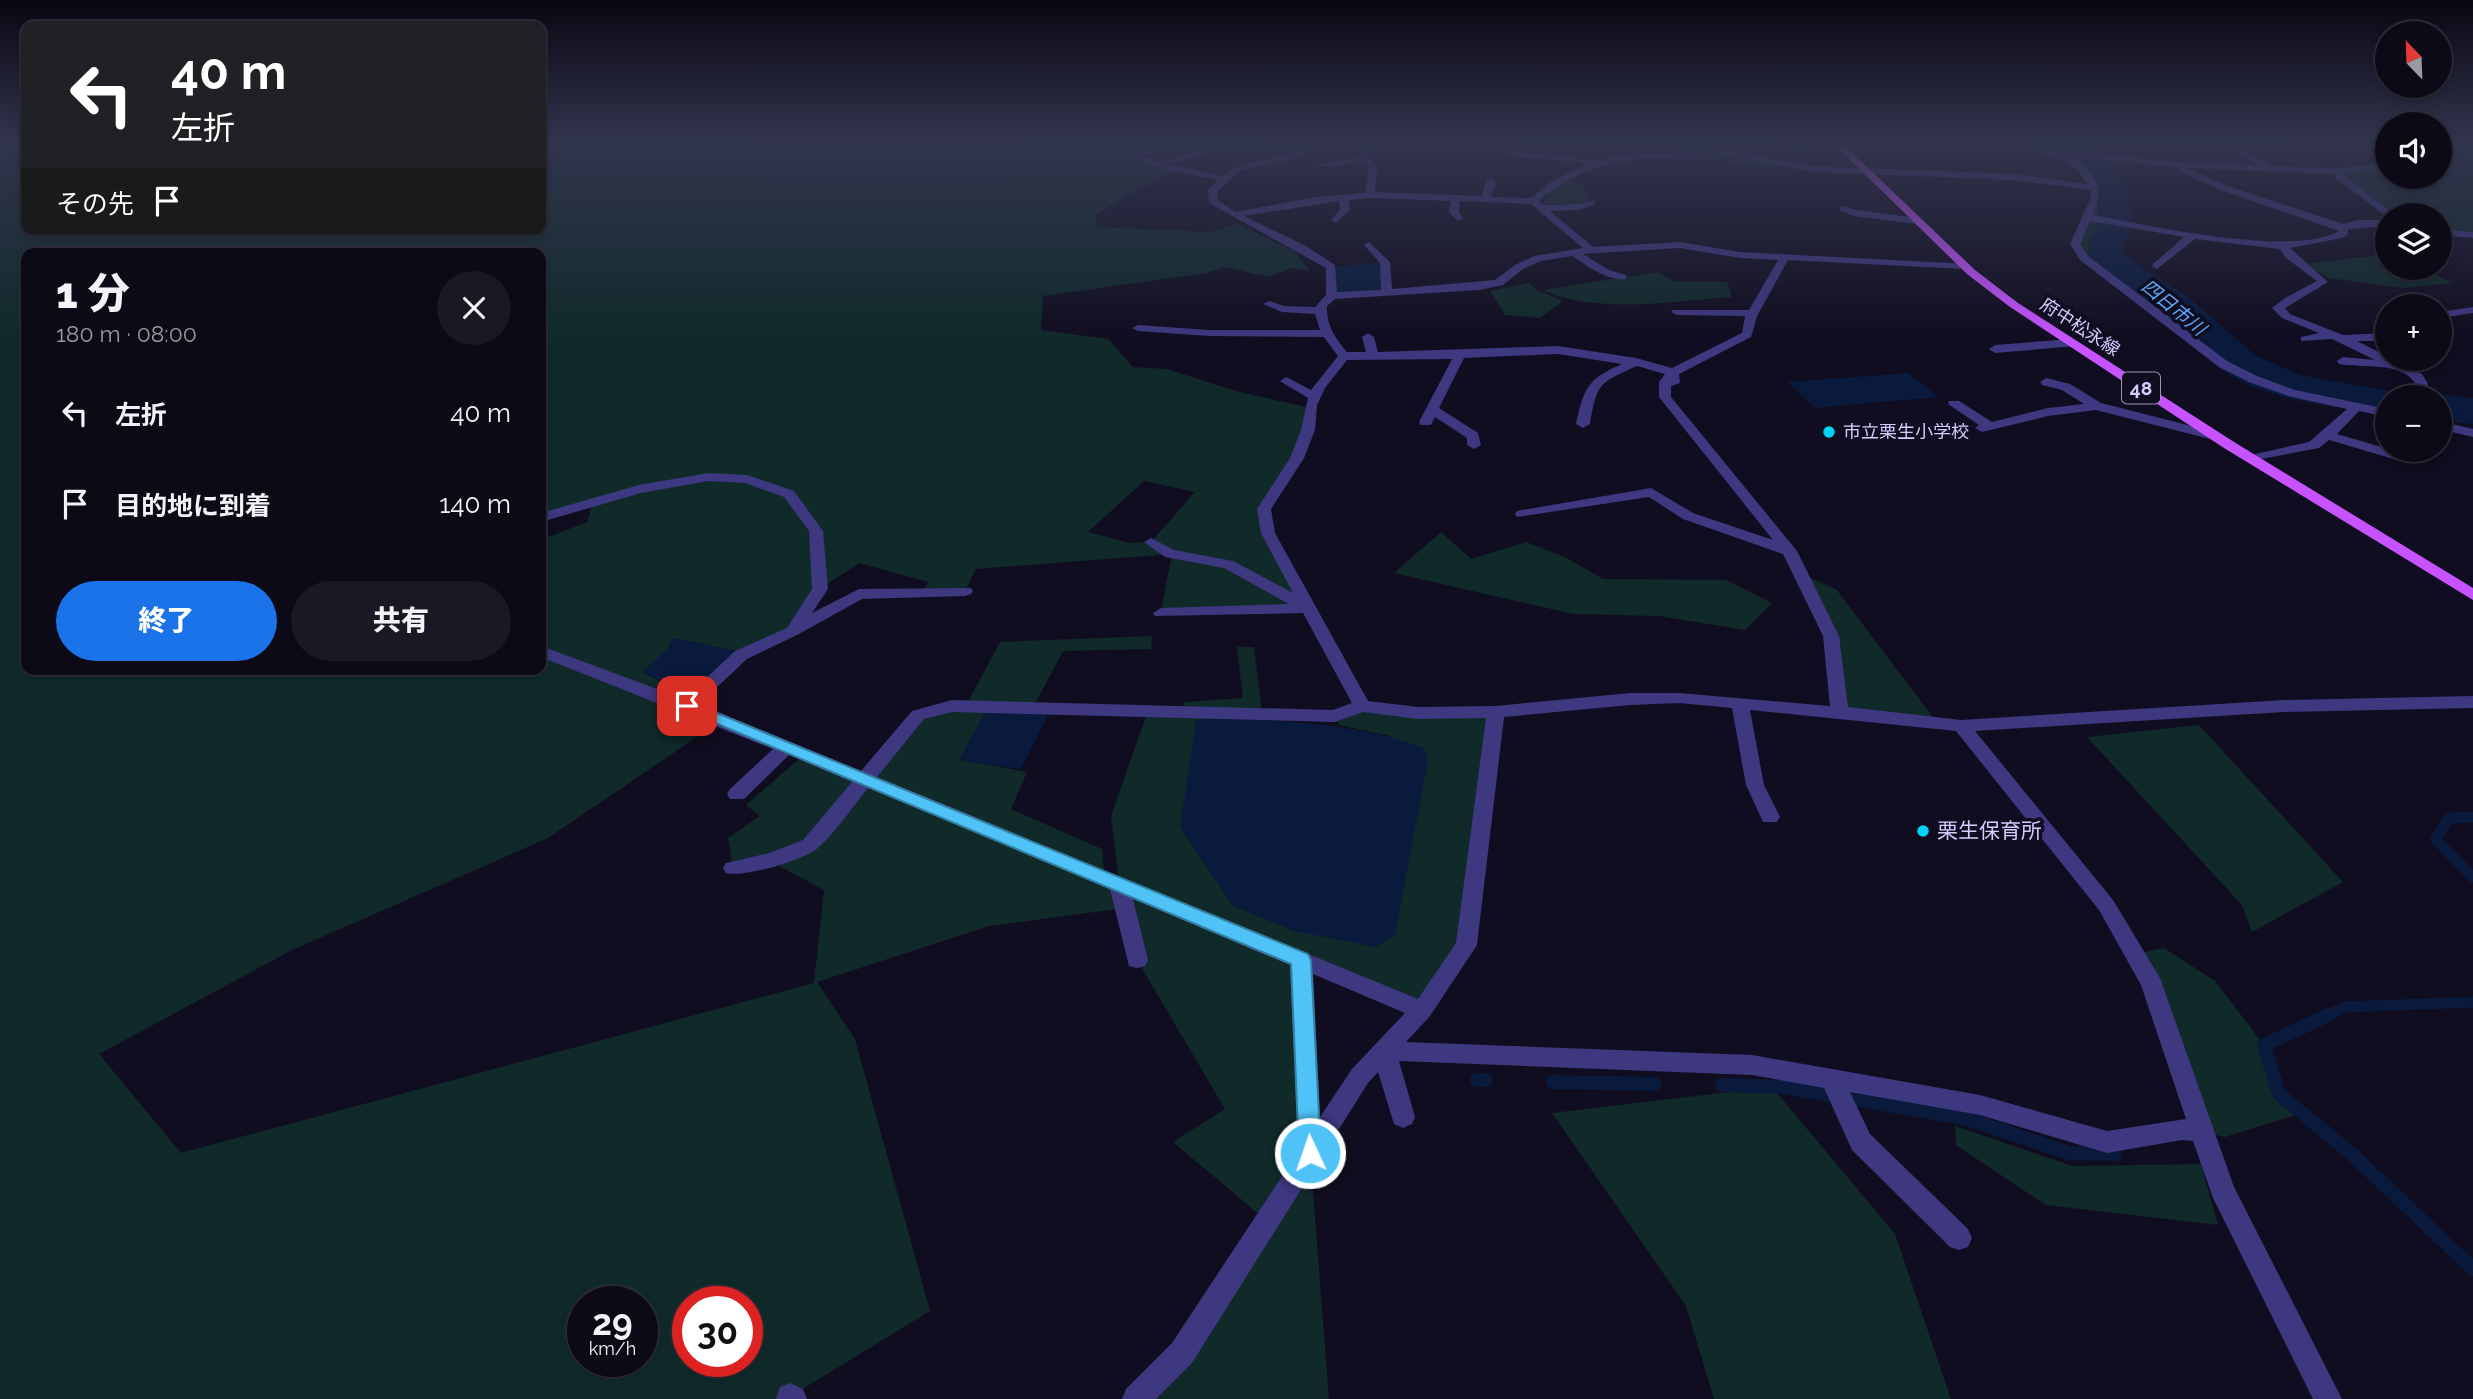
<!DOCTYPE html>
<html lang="ja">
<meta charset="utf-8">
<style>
body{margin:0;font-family:Raleway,"Noto Sans JP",sans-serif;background:#1b1825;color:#f1f3f6;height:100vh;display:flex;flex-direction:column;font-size:26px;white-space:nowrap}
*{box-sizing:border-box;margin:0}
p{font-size:23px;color:#9a9aa2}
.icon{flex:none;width:38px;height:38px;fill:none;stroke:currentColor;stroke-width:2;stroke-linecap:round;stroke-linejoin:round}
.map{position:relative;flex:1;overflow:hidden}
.side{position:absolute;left:21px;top:248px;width:525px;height:427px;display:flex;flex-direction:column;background:#0d0a18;border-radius:14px;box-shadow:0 4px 10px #0003,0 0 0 2px #2d2b37}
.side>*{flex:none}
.hud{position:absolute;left:21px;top:21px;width:525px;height:214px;border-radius:14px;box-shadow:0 4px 10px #0003,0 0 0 2px #2d2b37;background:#202124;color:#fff;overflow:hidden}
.needle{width:46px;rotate:337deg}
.fabs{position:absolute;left:2375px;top:21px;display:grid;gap:14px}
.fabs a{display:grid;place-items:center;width:77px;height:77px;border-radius:50%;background:#0d0a18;box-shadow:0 4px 10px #0003,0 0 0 2px #2d2b37;font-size:35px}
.speed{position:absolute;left:567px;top:1286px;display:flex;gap:14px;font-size:35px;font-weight:700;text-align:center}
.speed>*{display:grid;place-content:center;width:91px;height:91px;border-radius:50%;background:#0d0a18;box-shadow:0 4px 10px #0003,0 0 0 2px #2d2b37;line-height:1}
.speed small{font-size:18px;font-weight:400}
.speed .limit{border:10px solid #d22;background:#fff;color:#111}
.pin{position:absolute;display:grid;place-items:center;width:60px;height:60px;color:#fff;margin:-30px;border-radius:14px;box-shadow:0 4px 10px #0006}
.me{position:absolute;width:77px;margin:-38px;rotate:357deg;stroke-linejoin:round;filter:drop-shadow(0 0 5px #0008)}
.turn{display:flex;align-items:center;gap:24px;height:147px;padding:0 35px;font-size:32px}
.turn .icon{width:91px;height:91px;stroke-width:2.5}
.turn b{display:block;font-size:49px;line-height:60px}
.then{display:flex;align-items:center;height:66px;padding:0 35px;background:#0003;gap:14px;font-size:26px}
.round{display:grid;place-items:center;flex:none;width:74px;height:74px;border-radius:37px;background:#1b1825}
.summary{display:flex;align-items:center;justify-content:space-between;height:119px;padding:0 35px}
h1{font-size:42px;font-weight:800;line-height:52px}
.button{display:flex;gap:14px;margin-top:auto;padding:14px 35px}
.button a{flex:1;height:80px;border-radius:42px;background:#1a73e8;color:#fff;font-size:28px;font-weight:800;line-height:80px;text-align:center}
.button a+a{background:#1b1825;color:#f1f3f6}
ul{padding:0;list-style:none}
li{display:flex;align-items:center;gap:21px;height:91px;padding:0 35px}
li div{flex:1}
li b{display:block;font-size:26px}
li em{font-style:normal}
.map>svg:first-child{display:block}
</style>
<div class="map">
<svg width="2473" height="1399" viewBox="0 0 2473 1399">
<rect width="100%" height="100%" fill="#110d20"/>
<g fill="#102a2a" fill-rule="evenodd">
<path d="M0 143H26V229H541V143H1290L1293 146 1292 150 1188 153 1161 147 1134 155 1175 169 1096 214 1097 227 1210 232 1237 224 1294 251 1310 271 1293 268 1268 277 1225 267 1206 273 1043 296 1041 330 1108 339 1133 367 1167 369 1239 392 1311 408 1308 430 1265 511 1308 608 1161 613 1172 554 976 569 965 591 924 592 928 582 859 563 820 589 793 631 746 653 673 638 668 649 642 672 675 689 668 698 722 720 548 838 292 950 99 1054 181 1153 814 983 824 890 768 860 733 868 728 838 760 816 746 805 805 754 864 779 918 715 966 706 1000 642 1152 636 1151 649 1063 651 1033 708 959 759 1027 772 1011 809 1102 849 1105 878 1119 883 1111 816 1148 711 1394 737 1339 725 1335 716 1362 706 1496 712 1466 945 1422 1010 1302 960 1310 1153 1329 1399H1149L1267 1221 1173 1142 1225 1109 1137 960 1124 908 989 926 817 982 855 1039 930 1311 791 1396 793 1399H0ZM26 254H541V518L593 503 587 522 541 540V670H26ZM1144 481 1195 492 1151 542 1130 543 1088 532ZM583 1302H642V1362H583ZM688 1302H747V1362H688Z"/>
<path d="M2029 143C2074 143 2101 158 2126 196L2123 214 2129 225 2114 242 2119 257H2083L2076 244 2095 188 2069 157Z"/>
<polygon points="2440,143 2473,143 2473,235 2440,232 2440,215 2389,215 2342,178 2346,169 2387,165 2387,177 2440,177 2440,166 2446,167"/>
<polygon points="1678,144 1783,164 1776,169 1706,158 1673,156"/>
<polygon points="1560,178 1581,184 1590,199 1578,205 1543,203"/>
<polygon points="2387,254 2387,268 2422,268 2452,283 2403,288 2329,278 2304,264"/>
<path d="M1658 272 1675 282H1727L1732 297C1672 301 1600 315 1543 290Z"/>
<polygon points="1529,283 1537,290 1563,301 1540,318 1505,315 1490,291"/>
<polygon points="1441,532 1471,559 1526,542 1565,557 1603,579 1726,580 1772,603 1745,630 1659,616 1573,614 1394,573"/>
<polygon points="1801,574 1836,589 1938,724 1840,712 1831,636"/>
<polygon points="1237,647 1254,647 1262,714 1187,712 1184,702 1243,698"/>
<polygon points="2199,725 2343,882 2252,932 2242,905 2087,737"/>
<polygon points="2164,948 2215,981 2264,1045 2279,1094 2302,1113 2225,1137 2203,1132 2135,954"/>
<polygon points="1772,1087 1895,1234 1951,1399 1714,1399 1686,1306 1552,1113"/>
<polygon points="1955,1126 2072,1166 2201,1164 2218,1225 2046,1205 1956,1145"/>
</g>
<g fill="#091a3d">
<polygon points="1385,262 1387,292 1332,296 1331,267"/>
<polygon points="1908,373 1939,397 1815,408 1788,382"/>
<polygon points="673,638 746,653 695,698 642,672 668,649"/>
<polygon points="988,707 1051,709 1021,769 959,760"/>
<path d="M1221 717C1294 722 1354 723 1424 748L1428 761 1395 935 1376 947 1294 931 1233 906 1180 827 1196 720Z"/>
</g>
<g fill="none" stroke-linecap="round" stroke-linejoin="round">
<g stroke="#091a3d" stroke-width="5">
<polyline points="1788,164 1788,155 1798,149 1798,143"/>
<polyline points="0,169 26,162"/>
</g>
<g stroke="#091a3d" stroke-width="11">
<polyline points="2473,817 2449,818 2436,839 2473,878"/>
<polyline points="2327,1015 2345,1007 2473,1002"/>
</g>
<g stroke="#091a3d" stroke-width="14">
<polyline points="2331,1014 2264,1045 2279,1094 2353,1155 2473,1269"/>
<polyline points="1477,1080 1486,1080"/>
<polyline points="1553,1082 1655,1084"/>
<polyline points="1722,1085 1782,1087 1965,1118 2069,1153 2115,1154"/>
</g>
<g fill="#091a3d" fill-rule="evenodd">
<path d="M2028 143C2042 142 2059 140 2072 143 2109 152 2131 185 2131 220 2131 232 2123 240 2123 252L2137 264 2187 296 2256 356 2300 375 2402 393 2405 397H2387V415C2334 406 2275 403 2228 374 2203 359 2184 331 2161 313 2139 295 2104 284 2090 257 2083 244 2096 235 2097 223 2099 211 2097 191 2091 181 2077 158 2042 162 2028 143Z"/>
<polygon points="2440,394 2473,398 2473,424 2440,420 2440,397 2427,397"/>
</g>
<g fill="#3d387f" fill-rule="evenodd">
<path d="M1291 143H1300L1308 150 1294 159 1239 171 1218 191 1217 200 1236 212 1315 197 1365 193 1369 168 1365 162 1320 167 1316 164 1362 157 1359 150 1363 147 1377 168 1375 192 1482 196 1486 181 1491 178 1496 181 1491 197 1531 198 1550 182 1588 163 1510 156 1506 153 1507 151 1599 160 1633 154H1703L1707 157 1706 159C1690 161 1673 159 1658 159 1610 158 1575 171 1539 201L1544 205 1578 204 1595 200V204L1579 210 1550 211 1593 247 1680 242 1740 252 1969 264 1970 266 1965 269 1788 260 1757 316 1751 337 1679 374 1680 383 1671 386V397L1797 551 1839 636 1848 707 1961 720 2284 700 2473 696V708L2284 712 1975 731 2113 900 2160 978 2234 1187 2342 1399H2313L2213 1198 2193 1141 2182 1140 2107 1153 1980 1115 1850 1092 1870 1134 1968 1229 1972 1238 1968 1247 1959 1250 1950 1247 1852 1150 1824 1088 1752 1075 1399 1061 1415 1117 1412 1124 1403 1128 1394 1124 1378 1072 1368 1083 1192 1363 1156 1399H1122L1126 1389 1172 1343 1298 1152 1290 965 1133 899 1148 960 1145 966 1137 968 1129 966 1110 889 868 788C852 808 837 830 819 847 806 860 743 878 726 873L723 868 726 863 769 853 803 840 852 782 789 755 744 799H730L727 794 730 789 773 749 541 657V646L684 699 735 651 787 628 812 589 809 531 784 497 745 483 708 481 641 493 541 522V513L639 485 708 473 747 475 794 491 823 531 828 589 812 613 859 589 971 588 973 591 971 594 965 596 862 599 799 634 747 659 699 704 861 771 912 711 952 700 1333 710 1352 703 1303 613 1155 616 1153 613 1161 608 1289 604 1224 568 1165 557 1144 542 1151 538 1174 550 1233 561 1293 593 1261 533 1257 509 1290 458 1301 430 1308 398 1280 381 1286 377 1311 390 1338 356 1324 337 1209 336 1138 331 1132 328 1138 325 1209 330H1320L1315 314 1282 312 1263 304 1269 301 1284 306 1315 307 1326 295V268L1209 203 1208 190 1218 180 1172 171 1128 156 1161 144 1164 149 1141 156 1160 162 1202 149 1206 152 1205 154 1168 164 1223 176C1243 158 1275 162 1298 150ZM1370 198 1451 201 1449 212 1458 221 1463 218 1459 212 1460 201 1531 204 1583 248 1534 256 1515 265 1495 280 1392 289 1390 262 1369 242 1364 245 1380 263 1381 290 1337 292 1335 265 1306 246 1244 216 1339 201 1340 210 1331 220 1336 223 1350 210 1349 200ZM1680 248 1740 258 1778 260 1749 310H1673L1671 312 1677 315 1745 316 1742 333 1672 368 1636 358 1558 346 1378 352 1374 337 1368 333 1362 337 1366 352H1347C1335 338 1326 325 1327 306L1335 299 1479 290 1503 285 1523 269 1541 261 1572 256C1588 266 1606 281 1626 279V275L1609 270 1583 254ZM1558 354 1622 364C1588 379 1584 387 1576 424L1583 428 1590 424C1597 383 1599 383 1637 366L1665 374 1659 382V397L1773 540 1693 513 1651 488 1522 510 1517 511 1515 514 1517 517 1649 497 1683 519 1783 554 1823 636 1830 706 1679 693H1630L1496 706 1418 707 1368 701 1275 533 1271 509 1304 458 1315 430 1317 405 1325 388 1347 360 1452 359 1419 422 1421 425H1431L1435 417 1467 438V445L1474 449 1481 445 1478 433 1439 408 1464 358ZM1679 703 1732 708 1746 785 1763 822H1777L1780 817 1764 785 1750 710 1956 731 2099 910 2141 985 2186 1119 2107 1131 1980 1095 1752 1055 1406 1042 1430 1016 1477 945 1504 717 1630 705ZM952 712 1335 722 1363 712 1418 719 1486 718 1456 943 1418 999 877 777 924 719ZM1313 974 1405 1013 1352 1069 1320 1117Z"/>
<path d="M1668 143H1684L1813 166 2014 174 2088 184C2064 149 2055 162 2026 143H2037L2070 154 2098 153 2174 162 2258 165 2222 143H2232L2271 166 2339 168 2387 163V169L2345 172V176L2394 215 2387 217 2337 179 2335 174 2186 168 2227 186 2343 224 2358 220H2387V226L2348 229V234L2342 238 2290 248 2328 282 2285 308 2290 314 2343 335 2387 333V341H2357L2422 374 2428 384 2425 397H2413L2416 384C2400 360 2363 369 2339 364L2337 361 2343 357 2375 360 2332 339 2301 341V337L2319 333 2282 318 2272 308 2285 298 2317 281 2286 258 2280 249 2195 239 2157 269 2152 266 2153 264 2184 237 2090 221 2080 244 2088 256 2227 361 2257 376 2295 390 2387 409V417L2359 411 2337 434 2402 453 2404 456 2397 460 2329 440 2319 448 2246 462V456L2309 442 2347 409 2288 396 2249 382 2219 367 2080 260 2070 244 2091 197V190L2014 180 1813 172ZM2077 159H2098L2180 168V172L2221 190 2339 231C2292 258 2148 225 2093 215 2103 191 2099 177 2077 159Z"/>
<polygon points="2389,177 2401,177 2404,179 2399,182"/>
<polygon points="1843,206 1856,210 1918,218 1923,221 1918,224 1854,216 1840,211 1840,207"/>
<polygon points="2440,229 2473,232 2473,238 2440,235"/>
<polygon points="2473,307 2473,313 2440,318 2440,312"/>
<polygon points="2072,339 2078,343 2076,346 1995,353 1989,349 1995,345"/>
<polygon points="2046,378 2070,384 2101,403 2219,433 2221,436 2214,440 2096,410 2048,416 1982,432 1975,428 1979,425 1948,404 1949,401 1959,401 1992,422 2048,408 2084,404 2062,390 2042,385 2040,382"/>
<polygon points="2440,421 2473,429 2473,437 2440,429"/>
<polygon points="790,1383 803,1389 807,1399 776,1399 780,1387"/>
</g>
<polygon fill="#c653ff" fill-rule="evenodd" points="1833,143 1842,143 1975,270 2018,303 2234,442 2473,588 2473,600 2224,448 2010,307 1967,274"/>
</g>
<linearGradient id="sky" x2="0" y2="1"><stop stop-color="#090712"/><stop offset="0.42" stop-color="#32354e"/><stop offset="1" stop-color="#32354e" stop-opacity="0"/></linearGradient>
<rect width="2473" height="339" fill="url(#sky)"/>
<polygon fill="#4fc3f7" stroke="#337fa1" stroke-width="2" points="687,701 1308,954 1311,960 1321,1153 1318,1160 1310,1163 1302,1160 1299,1153 1291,964 682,709 679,706 682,702"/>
<g fill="#00d3f7" stroke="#110d20" stroke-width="2.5">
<circle cx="1829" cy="432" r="7"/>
<circle cx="1923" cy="831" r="7"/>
</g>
<g text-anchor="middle" stroke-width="7" stroke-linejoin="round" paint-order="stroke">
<g font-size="18" fill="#d4ccff" stroke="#110d20">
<text transform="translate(2080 327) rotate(33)" y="6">府中松永線</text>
</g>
<g font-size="18" fill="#d4ccff" stroke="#110d20" text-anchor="start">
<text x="1843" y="438">市立栗生小学校</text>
</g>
<g font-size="19" font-style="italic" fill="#5aabff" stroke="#110d20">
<text transform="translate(2174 307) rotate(39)" y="7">四日市川</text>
</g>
<rect fill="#110d20" stroke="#9a93bc" stroke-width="2" x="2122" y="372.5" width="38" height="31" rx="5"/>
<g font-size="19" font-weight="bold" fill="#d4ccff">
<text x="2141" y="395">48</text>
</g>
<g font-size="21" fill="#d4ccff" stroke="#110d20" text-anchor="start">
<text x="1937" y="838">栗生保育所</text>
</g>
</g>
</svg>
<div class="fabs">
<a><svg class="needle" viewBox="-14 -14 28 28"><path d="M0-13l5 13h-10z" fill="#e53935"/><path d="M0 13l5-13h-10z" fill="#9a9aa2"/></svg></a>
<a><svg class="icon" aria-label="sound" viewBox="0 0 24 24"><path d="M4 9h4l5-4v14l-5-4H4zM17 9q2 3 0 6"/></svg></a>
<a><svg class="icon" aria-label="layers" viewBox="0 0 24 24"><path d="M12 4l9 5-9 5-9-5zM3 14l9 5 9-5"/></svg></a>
<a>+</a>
<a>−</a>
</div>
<div class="speed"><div>29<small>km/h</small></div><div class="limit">30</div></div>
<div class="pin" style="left:687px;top:706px;background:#d93025"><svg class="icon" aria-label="arrive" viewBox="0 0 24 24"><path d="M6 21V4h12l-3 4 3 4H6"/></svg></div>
<svg class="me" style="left:1310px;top:1153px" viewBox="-20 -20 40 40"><circle r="17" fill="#4fc3f7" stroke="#fff" stroke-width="3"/><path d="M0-11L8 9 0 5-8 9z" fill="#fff"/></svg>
<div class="hud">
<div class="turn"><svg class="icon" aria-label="left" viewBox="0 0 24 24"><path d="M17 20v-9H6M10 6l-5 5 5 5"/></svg><div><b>40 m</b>左折</div></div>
<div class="then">その先<svg class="icon" aria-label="arrive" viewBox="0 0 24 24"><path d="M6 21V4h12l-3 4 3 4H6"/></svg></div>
</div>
<section class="side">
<div class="summary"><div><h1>1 分</h1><p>180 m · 08:00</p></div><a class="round"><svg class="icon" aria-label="close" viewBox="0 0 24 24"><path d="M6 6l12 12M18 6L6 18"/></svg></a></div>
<ul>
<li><svg class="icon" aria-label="left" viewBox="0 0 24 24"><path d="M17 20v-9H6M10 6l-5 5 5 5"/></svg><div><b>左折</b></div><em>40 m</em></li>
<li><svg class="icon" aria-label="arrive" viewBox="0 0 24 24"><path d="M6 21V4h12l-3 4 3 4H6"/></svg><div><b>目的地に到着</b></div><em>140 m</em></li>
</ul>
<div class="button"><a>終了</a><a>共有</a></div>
</section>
</div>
